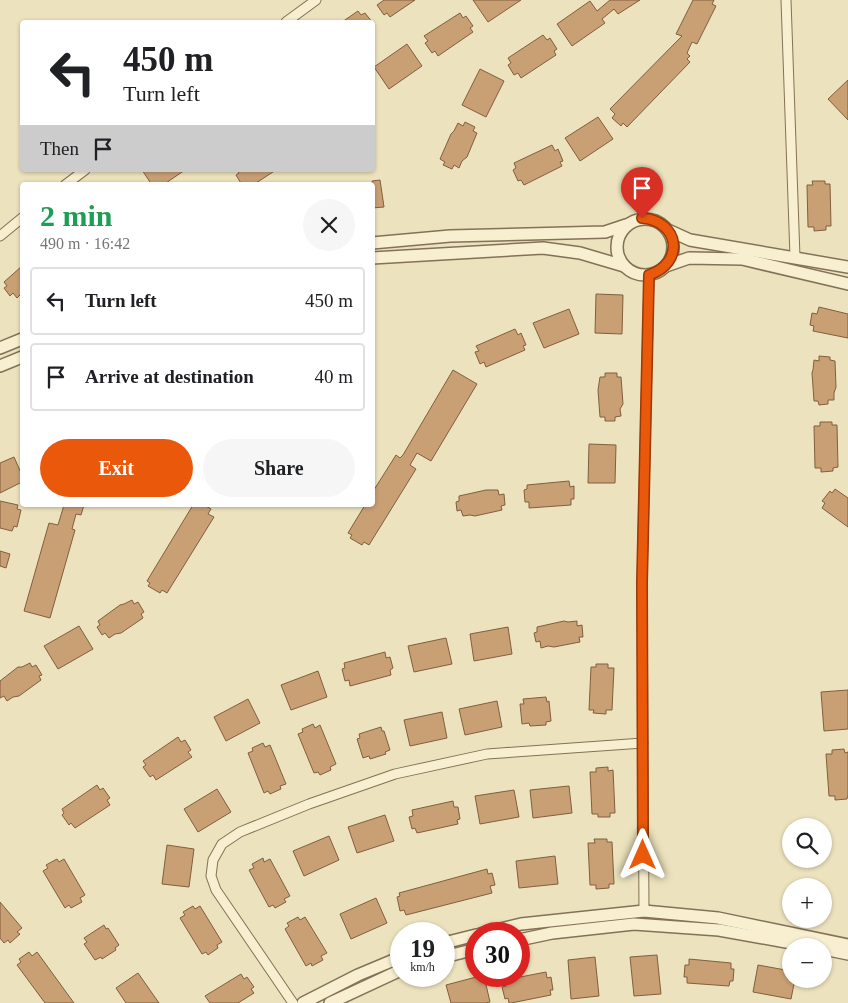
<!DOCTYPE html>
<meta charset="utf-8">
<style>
body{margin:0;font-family:"Times New Roman",serif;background:#f6f6f6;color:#202124;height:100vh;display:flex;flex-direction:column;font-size:19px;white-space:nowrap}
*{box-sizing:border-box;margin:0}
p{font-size:16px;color:#757577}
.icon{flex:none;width:28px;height:28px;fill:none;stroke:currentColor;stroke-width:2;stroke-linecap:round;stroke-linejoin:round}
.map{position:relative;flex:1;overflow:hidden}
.panel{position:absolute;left:20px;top:182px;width:355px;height:325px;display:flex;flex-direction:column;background:#fff;border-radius:5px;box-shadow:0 1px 4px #0004}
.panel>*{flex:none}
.banner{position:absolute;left:20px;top:20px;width:355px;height:152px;border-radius:5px;box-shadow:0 1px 4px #0004;background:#fff;color:#202124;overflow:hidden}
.controls{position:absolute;left:782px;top:818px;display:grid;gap:10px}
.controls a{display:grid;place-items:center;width:50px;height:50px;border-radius:50%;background:#fff;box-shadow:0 1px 4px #0004;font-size:25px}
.speed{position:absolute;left:390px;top:922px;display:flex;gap:10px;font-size:25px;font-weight:700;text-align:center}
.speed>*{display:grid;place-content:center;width:65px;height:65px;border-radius:50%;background:#fff;box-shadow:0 1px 4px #0004;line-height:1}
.speed small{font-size:12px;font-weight:400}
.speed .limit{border:8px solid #d22;background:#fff;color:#111}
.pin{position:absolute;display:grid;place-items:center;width:42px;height:42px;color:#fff;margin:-51px -21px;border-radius:50% 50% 50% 0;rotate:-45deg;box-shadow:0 0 5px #0007}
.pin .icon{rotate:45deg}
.me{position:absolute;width:55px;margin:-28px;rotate:0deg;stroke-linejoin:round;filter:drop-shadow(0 0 4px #0008)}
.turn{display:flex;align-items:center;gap:18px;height:105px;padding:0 20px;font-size:22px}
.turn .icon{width:65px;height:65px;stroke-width:2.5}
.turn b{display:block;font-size:35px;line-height:42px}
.then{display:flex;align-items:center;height:48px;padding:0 20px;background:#0003;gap:10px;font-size:19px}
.round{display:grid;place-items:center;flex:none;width:52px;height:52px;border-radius:26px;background:#f6f6f6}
.summary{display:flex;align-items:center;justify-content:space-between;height:85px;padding:0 20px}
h1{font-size:30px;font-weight:800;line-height:38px;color:#1e9e55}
.primary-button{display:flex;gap:10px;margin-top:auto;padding:10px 20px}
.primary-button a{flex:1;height:58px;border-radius:30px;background:#ea580c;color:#fff;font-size:20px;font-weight:800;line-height:58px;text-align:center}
.primary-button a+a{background:#f6f6f6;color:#202124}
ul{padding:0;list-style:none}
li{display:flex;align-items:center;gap:15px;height:68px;margin:0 10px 8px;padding:0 10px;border:2px solid #e0e0e0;border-radius:5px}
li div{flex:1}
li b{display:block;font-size:19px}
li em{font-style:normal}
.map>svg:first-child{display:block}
</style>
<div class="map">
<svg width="848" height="1003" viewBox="0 0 848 1003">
<rect width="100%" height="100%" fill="#ece2bd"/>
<g fill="#c99f74" stroke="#815f3e">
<polygon points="384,0 415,0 390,17 387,13 384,15 377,5"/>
<polygon points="473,0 521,0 488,22"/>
<polygon points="610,0 640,0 618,14 614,9 602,19 605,23 572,46 557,24 590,1 597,11"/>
<polygon points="693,0 714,0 712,4 716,6 697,44 692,42 687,53 690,56 687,59 690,62 627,127 623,123 621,126 612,118 615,114 610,109 682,36 676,34"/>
<polygon points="358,11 361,15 365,13 372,22 342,22"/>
<polygon points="460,13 463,18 466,16 473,26 470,28 473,32 438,56 435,51 432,53 425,43 428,41 424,36"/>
<polygon points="543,35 547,40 550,38 557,49 554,51 556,55 521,78 518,73 514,75 508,65 511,63 508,58"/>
<polygon points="407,44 422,66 389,89 374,67"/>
<polygon points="480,69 504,81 486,117 462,105"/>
<polygon points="848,80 848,120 828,99"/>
<polygon points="598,117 613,139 580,161 565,138"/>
<polygon points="465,122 475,127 473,131 477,133 467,157 462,161 459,168 454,165 452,169 443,165 445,162 440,159 451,134 454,131 458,123 463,126"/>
<polygon points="552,145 555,151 558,149 563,161 560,162 562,166 524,185 521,180 518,181 513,170 516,168 514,163"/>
<polygon points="142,170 185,170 163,185 152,185"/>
<polygon points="237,170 276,170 253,185 242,185 236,175 239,173"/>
<polygon points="380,180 384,207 372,208 372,181"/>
<polygon points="812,181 825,181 825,184 830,184 831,226 826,226 826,230 814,231 814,227 808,227 807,185 813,185"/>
<polygon points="22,266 22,293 17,298 13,293 10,296 4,288 7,286 4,282"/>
<polygon points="596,294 623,295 622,334 595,333"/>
<polygon points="819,307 848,314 848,338 813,331 814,326 810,325 812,313 817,314"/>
<polygon points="569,309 579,334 544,348 533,323"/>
<polygon points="515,329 518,335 521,333 526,345 523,346 525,350 486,367 484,362 480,364 475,352 479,351 476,346"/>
<polygon points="819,356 830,357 830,360 835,361 836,387 834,393 834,400 828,400 828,404 819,405 818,401 814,401 812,373 813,370 814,360 819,361"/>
<polygon points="453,370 477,384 431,461 417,453 410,465 416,469 369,545 364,542 362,545 350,538 352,535 348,533 365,505 372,505 372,493 396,455 400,458 403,455"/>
<polygon points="605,373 617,373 617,377 621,377 623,404 620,409 621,416 615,417 615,421 605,421 605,417 600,417 598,390 600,377 605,377"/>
<polygon points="820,422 832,422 832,425 837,425 838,467 833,468 833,471 821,472 821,468 815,468 814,426 820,426"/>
<polygon points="589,444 616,445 615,483 588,483"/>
<polygon points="14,457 22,475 22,482 0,493 0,463"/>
<polygon points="569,481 570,487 574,486 574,499 571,499 571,505 529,508 529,502 525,502 524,490 527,489 527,485"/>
<polygon points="835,489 848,498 848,527 822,508 825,503 822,501 830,491 832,493"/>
<polygon points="486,490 498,490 499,495 504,494 505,505 501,506 502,510 475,516 470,515 463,516 461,510 457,511 456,502 459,501 459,496"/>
<polygon points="0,501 18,505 17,509 21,510 17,527 14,526 12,531 0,528"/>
<polygon points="64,505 84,505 81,515 76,514 72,529 75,530 50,618 24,611 49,523 58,525"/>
<polygon points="193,505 204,505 211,509 208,514 214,517 167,593 162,590 160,593 148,586 150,583 147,581"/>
<polygon points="0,551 10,554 6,568 0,566"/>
<polygon points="132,600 134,604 138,602 144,612 141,614 143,618 121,633 115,634 109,638 105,633 102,635 97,627 100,625 98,621 120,605 124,604"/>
<polygon points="564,621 568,622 577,621 577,626 582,625 583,637 579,637 580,642 554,647 548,646 541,648 540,641 536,642 534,633 537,632 537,627"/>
<polygon points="79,626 93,649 58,669 44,646"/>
<polygon points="508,627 512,654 474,661 470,634"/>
<polygon points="446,638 452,664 414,672 408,646"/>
<polygon points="385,652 386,658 390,657 393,668 390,670 391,675 350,686 349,680 345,681 342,669 345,668 344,663"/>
<polygon points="30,663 32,667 36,665 42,675 39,676 41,680 19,696 13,697 7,701 4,696 0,698 0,681 18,667 22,667"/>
<polygon points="596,664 608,664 608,668 614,668 612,710 606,710 606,714 593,713 594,710 589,710 591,667 596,667"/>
<polygon points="318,671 327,697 291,710 281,685"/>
<polygon points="848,690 848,729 824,731 821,692"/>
<polygon points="546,697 547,702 549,701 551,721 546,722 546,725 530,726 529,723 522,724 520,704 524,704 523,699"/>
<polygon points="248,699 260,723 226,741 214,717"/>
<polygon points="497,701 502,727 465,735 459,709"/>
<polygon points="442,712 447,738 410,746 404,720"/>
<polygon points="313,724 315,728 320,725 336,764 330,767 331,770 320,775 318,772 314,773 298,734 303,732 302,729"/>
<polygon points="381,727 382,731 384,731 390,750 385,752 386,754 370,759 369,756 363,758 357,739 360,738 359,734"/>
<polygon points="178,737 181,742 185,740 191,750 188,752 192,757 156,780 153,775 150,777 143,767 146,765 143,761"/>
<polygon points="263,743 265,747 270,745 286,784 280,786 281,789 270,794 268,791 264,793 248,753 253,751 252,748"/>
<polygon points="844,749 845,753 848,752 848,795 847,799 835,800 835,796 829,796 826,754 832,754 832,750"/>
<polygon points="608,767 608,771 613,770 615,813 610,813 610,817 598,817 598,814 592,814 590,772 596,772 596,768"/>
<polygon points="97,785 100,790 103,788 110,798 107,800 110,805 75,828 71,823 69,825 62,815 64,813 62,809"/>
<polygon points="569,786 572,813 533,818 530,790"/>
<polygon points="217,789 231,812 198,832 184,809"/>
<polygon points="514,790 519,817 480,824 475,796"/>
<polygon points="453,801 454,807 458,807 460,819 457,820 458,824 417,833 415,828 412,829 409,817 413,816 412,810"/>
<polygon points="385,815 394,841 357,853 348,827"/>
<polygon points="329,836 339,860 304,876 293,851"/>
<polygon points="594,839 607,839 607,842 612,842 614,884 609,884 609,888 596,889 596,885 590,885 588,843 595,843"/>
<polygon points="167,845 194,849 189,887 162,884"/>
<polygon points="555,856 558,884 519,888 516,861"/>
<polygon points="263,858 264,862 270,859 290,896 284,899 286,902 275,908 273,905 269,907 249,870 254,868 252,864"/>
<polygon points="57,859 59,862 64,859 85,895 80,898 82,902 71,908 69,905 65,908 43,871 48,868 46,865"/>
<polygon points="487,869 488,874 492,873 495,885 490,886 492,893 406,915 404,910 400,911 397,897 400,896 399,893"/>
<polygon points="376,898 387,923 351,939 340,914"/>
<polygon points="0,902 22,928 17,932 20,934 10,943 8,940 4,943 0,938"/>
<polygon points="193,906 195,909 200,906 222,942 217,945 218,948 208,955 206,952 202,954 180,918 185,915 183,912"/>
<polygon points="298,917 300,920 305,917 327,953 321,956 323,960 312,966 311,963 306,966 285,929 289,926 287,923"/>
<polygon points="104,925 106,929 108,928 119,945 115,948 116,950 102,959 101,957 95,960 84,944 87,942 84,938"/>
<polygon points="29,952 32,956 37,952 74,1003 45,1003 17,965 21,962 19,959"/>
<polygon points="657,955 661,994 634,996 630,957"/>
<polygon points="595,957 599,996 571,999 568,960"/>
<polygon points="689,959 731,963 731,969 734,969 733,981 730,981 729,986 687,983 687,977 684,977 685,965 689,965"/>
<polygon points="758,965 791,971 791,979 795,979 791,999 753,992"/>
<polygon points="546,972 547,978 551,977 553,990 550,990 551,995 511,1003 509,1003 508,998 505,999 502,987 506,986 505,980"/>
<polygon points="138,973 159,1003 126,1003 116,988"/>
<polygon points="241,974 244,979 247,977 254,987 251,989 254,993 238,1003 210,1003 205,996"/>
<polygon points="480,976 484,976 490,1002 485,1003 451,1003 446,985"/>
</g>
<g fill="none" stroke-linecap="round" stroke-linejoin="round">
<g stroke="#837257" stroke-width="11">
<g id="minor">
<polyline points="786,0 795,257"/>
<polyline points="286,22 316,0"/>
<polyline points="65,185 85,170"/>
<polyline points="0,236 22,218"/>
<polyline points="644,911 642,583 649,275"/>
<polyline points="293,1003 216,890 211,876 213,860 222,844 240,832 309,804 395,774 487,754 643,743"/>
</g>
</g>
<g stroke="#837257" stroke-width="14">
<g id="tertiary">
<circle cx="645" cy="247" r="28"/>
<polyline points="668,230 690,240 848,267"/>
<polyline points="372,243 450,236 605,232 626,225"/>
<polyline points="372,258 543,248 580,253 624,266"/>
<polyline points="666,266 689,258 742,259 848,284"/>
<polyline points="0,348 22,339"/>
<polyline points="0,366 22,357"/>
<polyline points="480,934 521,924 644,911 718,918 848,945"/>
<polyline points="519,940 552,933 634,924 719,930 808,946"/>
<polyline points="444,943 476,935"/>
<polyline points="824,949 848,954"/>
<polyline points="444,957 476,949"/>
<polyline points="303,1003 358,975 401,957"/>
<polyline points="330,1003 401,970"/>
</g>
</g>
<use href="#minor" stroke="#f7efd0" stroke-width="9"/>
<use href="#tertiary" stroke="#f7efd0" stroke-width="11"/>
</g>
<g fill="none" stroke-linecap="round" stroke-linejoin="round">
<g stroke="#983908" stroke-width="12">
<path id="route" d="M642 218C680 221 685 263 649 275L642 583 643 855"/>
</g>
<use href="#route" stroke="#ea580c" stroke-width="9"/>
</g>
</svg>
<div class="controls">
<a><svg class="icon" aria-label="search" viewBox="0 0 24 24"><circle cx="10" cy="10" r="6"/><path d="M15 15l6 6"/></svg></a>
<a>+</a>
<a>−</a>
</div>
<div class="speed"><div>19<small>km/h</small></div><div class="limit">30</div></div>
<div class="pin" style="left:642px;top:218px;background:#d93025"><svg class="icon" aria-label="arrive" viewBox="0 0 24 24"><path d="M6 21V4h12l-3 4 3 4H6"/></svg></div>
<svg class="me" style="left:643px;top:855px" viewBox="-20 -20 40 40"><path d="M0-17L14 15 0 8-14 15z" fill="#ea580c" stroke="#fff" stroke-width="4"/></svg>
<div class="banner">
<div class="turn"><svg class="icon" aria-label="left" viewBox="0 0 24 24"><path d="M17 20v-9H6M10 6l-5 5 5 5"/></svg><div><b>450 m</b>Turn left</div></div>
<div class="then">Then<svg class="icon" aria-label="arrive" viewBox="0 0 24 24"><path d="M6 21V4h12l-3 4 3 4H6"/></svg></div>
</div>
<section class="panel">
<div class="summary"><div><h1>2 min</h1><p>490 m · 16:42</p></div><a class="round"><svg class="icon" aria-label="close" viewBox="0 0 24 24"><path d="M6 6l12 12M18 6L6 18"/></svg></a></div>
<ul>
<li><svg class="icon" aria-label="left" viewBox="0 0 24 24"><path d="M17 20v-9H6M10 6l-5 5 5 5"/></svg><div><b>Turn left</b></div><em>450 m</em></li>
<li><svg class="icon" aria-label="arrive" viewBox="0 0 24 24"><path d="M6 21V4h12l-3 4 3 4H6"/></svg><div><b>Arrive at destination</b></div><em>40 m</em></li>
</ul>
<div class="primary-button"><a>Exit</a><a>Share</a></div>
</section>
</div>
